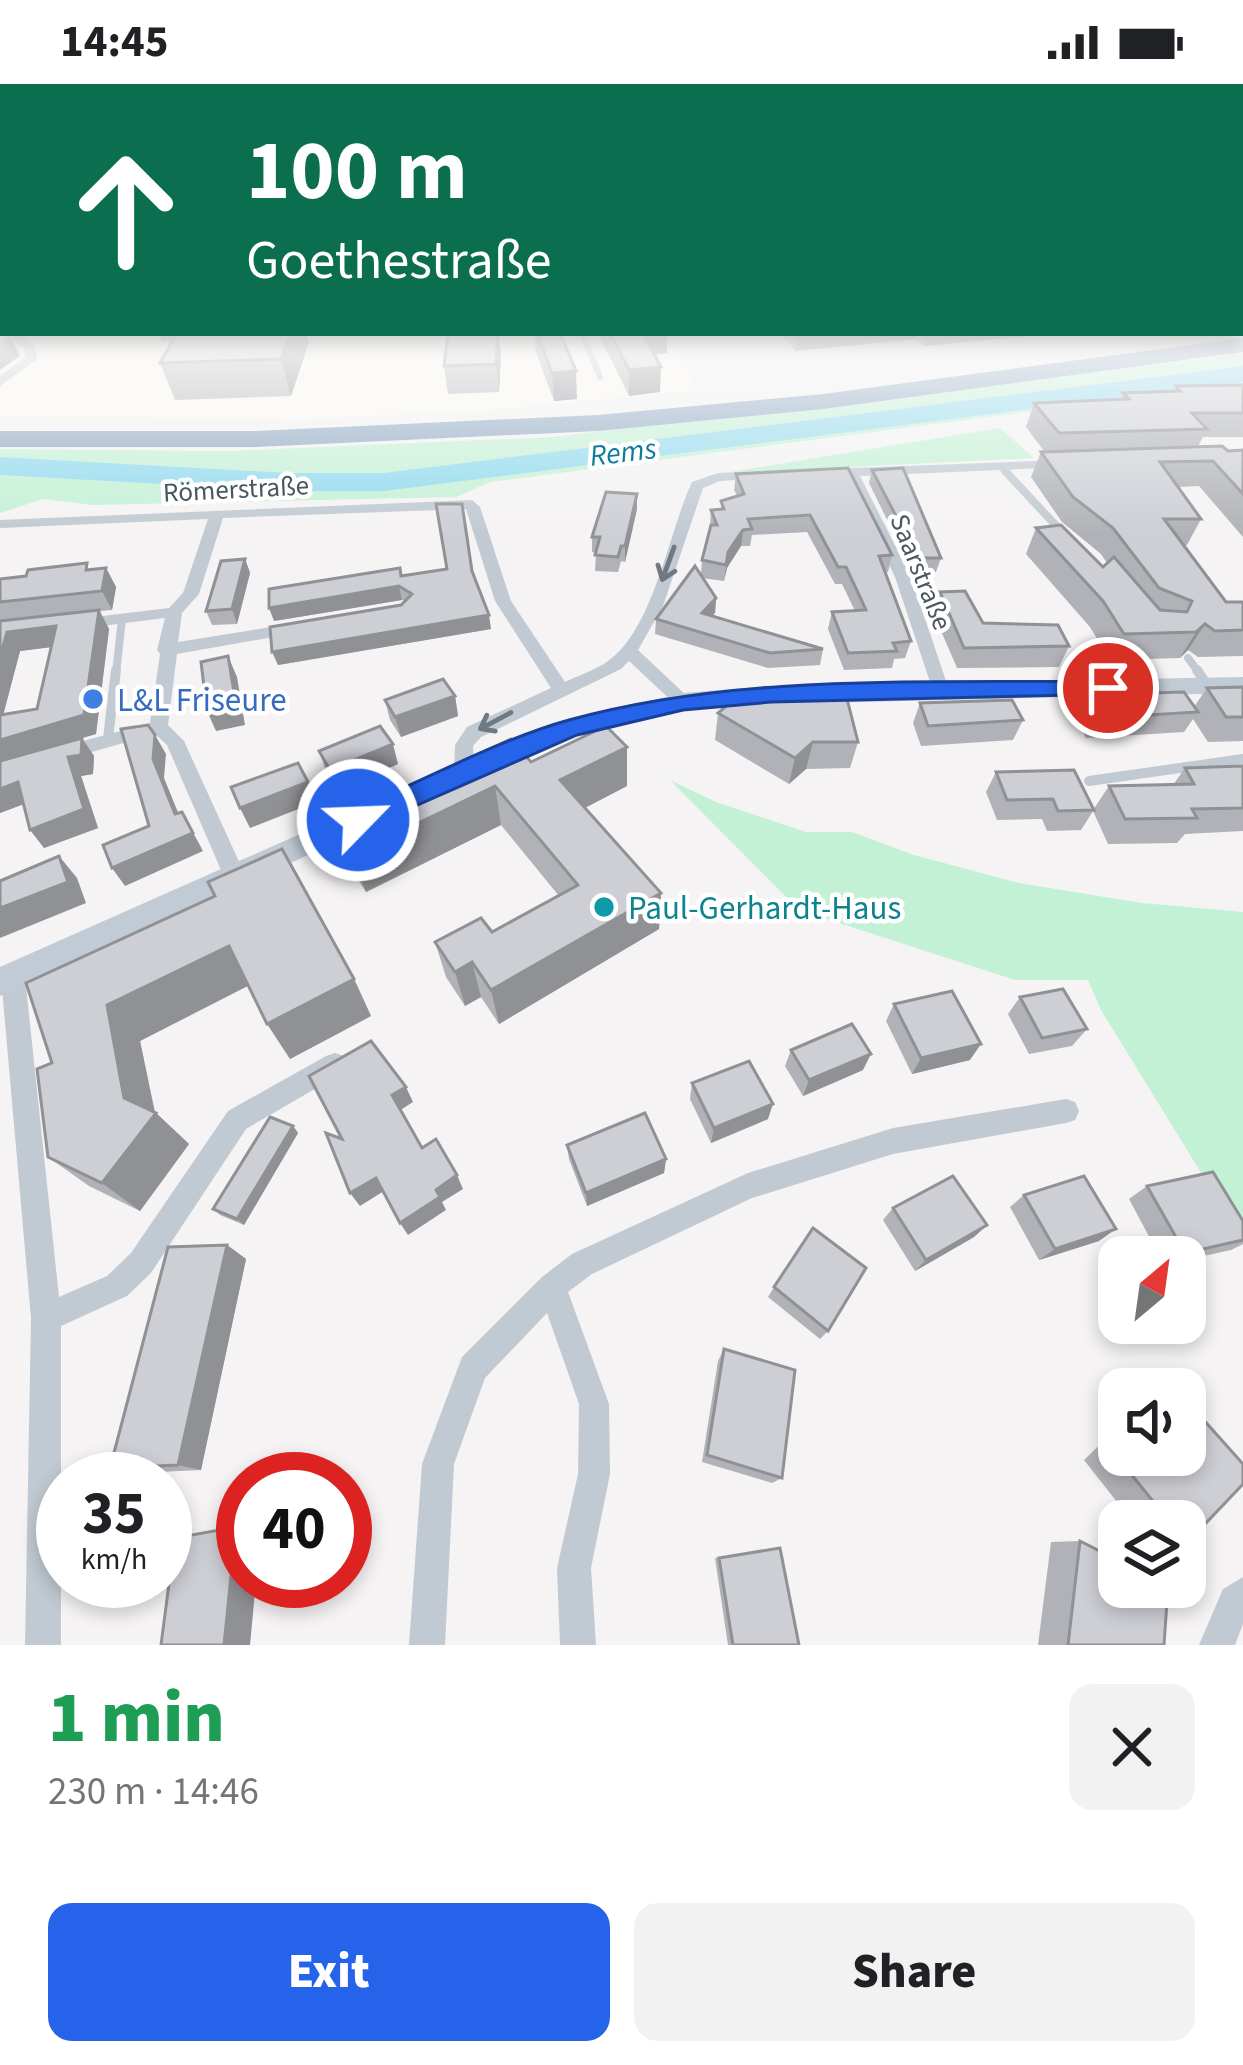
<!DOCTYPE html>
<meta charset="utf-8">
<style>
body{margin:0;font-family:"Source Sans 3",sans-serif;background:#f2f2f2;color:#202124;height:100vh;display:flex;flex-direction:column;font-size:45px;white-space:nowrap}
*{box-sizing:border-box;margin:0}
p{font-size:39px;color:#757577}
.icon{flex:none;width:66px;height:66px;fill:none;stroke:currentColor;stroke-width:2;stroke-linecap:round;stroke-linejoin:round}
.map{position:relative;height:1561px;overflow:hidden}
.panel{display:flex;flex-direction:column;background:#fff;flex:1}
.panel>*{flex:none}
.top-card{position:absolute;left:0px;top:0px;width:1245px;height:252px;box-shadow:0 6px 18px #0003;background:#0b6e4f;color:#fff;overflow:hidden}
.needle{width:78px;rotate:29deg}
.buttons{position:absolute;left:1098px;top:1152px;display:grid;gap:24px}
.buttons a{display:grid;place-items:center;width:108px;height:108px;border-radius:24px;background:#fff;box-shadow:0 6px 18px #0003;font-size:60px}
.speed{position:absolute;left:36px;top:1368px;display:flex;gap:24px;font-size:60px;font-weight:700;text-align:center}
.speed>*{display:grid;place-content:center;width:156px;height:156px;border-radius:50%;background:#fff;box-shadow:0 6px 18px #0003;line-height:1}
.speed small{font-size:30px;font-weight:400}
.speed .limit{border:18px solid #d22;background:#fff;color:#111}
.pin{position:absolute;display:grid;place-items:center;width:102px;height:102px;color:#fff;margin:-51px;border:6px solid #fff;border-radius:50%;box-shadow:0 3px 12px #0007}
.me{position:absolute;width:132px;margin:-66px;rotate:66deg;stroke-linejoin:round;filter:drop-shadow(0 0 9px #0008)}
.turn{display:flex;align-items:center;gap:42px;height:252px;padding:0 48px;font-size:54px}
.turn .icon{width:156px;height:156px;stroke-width:2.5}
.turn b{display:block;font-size:84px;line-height:102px}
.round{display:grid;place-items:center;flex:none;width:126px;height:126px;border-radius:24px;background:#f2f2f2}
.summary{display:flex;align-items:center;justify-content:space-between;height:204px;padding:0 48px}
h1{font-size:72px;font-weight:800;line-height:90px;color:#1e9e55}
.button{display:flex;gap:24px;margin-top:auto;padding:24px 48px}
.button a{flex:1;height:138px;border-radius:24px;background:#2563eb;color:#fff;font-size:48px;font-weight:800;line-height:138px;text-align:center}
.button a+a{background:#f2f2f2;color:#202124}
.status{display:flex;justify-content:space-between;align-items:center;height:84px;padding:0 60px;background:#fff;direction:ltr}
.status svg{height:33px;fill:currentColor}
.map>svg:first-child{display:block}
</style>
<div class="status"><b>14:45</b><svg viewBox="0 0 49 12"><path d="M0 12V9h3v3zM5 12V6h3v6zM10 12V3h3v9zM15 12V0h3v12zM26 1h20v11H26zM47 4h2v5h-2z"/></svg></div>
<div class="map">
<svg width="1243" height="1561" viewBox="0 0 1243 1561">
<rect width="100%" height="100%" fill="#f5f3f3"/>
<polygon fill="#fdf9ef" points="0,233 3,249 668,249 697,306 492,326 311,335 0,332"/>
<g fill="#c3f1d5">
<polygon points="1243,270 1243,300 490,398 456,413 92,421 43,415 0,429 0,365 229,367 553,353"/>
<polygon points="1000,344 1034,374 724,389"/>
<polygon points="670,696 716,718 806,748 852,748 914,771 1019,799 1142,819 1243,828 1243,1157 1101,926 1088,896 1015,896 799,826"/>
</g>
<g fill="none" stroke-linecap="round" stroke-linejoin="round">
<polygon fill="#90daee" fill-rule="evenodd" points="1243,282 1243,298 384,407 288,407 0,391 0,373 288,389 384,389"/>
<g stroke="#c1cad2" stroke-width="6">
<polyline points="582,249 600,293"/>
<polyline points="1000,382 1008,391"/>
</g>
<g stroke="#c1cad2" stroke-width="8">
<polyline points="1006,388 1063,449"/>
<polyline points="1188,574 1199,589"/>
<polyline points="116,589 122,535"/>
</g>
<g stroke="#c1cad2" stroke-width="10">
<polyline points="1197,586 1207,601"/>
<polyline points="108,655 116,586"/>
<polyline points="1089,697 1243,675"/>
</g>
<g fill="#c1cad2" fill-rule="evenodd">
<polygon points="17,249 29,249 25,254 35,262 37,275 0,302 0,292 25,274 24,263 12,255"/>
<polygon points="1062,376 1069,380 1067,383 860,392 911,493 950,609 947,613 935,613 895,493 846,392 824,393 817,389 824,385"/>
<path d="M763 387 770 391 768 394 720 397 703 404 663 522 638 566 689 614 692 618 689 622H677L629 577 621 585 481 653 473 662 474 689 464 696 454 689 455 661 467 643 551 604 495 517 466 425 223 434 199 510 182 529 178 558 296 539 304 544 296 549 177 570 168 641 184 657 246 793 243 799H227L224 793 167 661 155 650 64 676 55 669 57 664 150 639 160 570 157 566 165 534 78 545 70 540 78 535 169 524 183 509 208 435 0 444V436L472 416 480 423 511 517 565 598C579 591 596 586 608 577 654 545 669 447 692 398L718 389Z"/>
<polygon points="13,883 21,886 25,893 59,1213 107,1192 131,1169 228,1027 326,972 335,969 344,972 347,980 344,988 246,1045 151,1189 127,1212 61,1242 61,1561 25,1561 31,1234 1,893 5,886"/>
<polygon points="1066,1015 1075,1018 1079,1027 1075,1036 1066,1039 893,1070 752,1114 592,1190 568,1208 609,1320 610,1390 591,1484 596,1561 560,1561 557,1484 578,1390 579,1320 547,1229 485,1294 454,1380 445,1561 409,1561 422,1380 462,1273 542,1193 572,1170 748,1089 893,1044"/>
<polygon points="1243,1493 1243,1540 1235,1561 1199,1561 1223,1505"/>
</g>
<g fill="#c1cbd6" fill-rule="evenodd">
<polygon points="1243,593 1243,609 771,620 683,627 577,652 486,690 472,680 476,673 561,638 683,609 771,602"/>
<polygon points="370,719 380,722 384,730 380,738 0,912 0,883"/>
</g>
<polygon fill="#8ba5c1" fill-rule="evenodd" points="1243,254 1243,268 823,325 598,347 256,363 0,363 0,347 256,347 598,331 823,310"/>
</g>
<g fill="#b0b2b7" fill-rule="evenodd">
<polygon points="159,249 306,249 309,258 291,312 175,316 160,279 172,257 162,258"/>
<polygon points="448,249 499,249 501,269 499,308 448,310 444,282"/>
<polygon points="534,249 560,249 577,315 554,317 536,268"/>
<polygon points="598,249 667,249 667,269 654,270 660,308 629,312"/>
<polygon points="781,249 1056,249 923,262 916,255 795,267"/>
<polygon points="1243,301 1243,353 1203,353 1198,362 1228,367 1243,366 1243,453 1199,402 1178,403 1201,435 1187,461 1183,461 1226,518 1243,518 1243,572 1198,573 1188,566 1180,574 1110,576 1090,543 1026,470 1036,444 1103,483 1107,479 1101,470 1062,438 1031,393 1041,368 1044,367 1026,343 1034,319 1121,315 1123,309 1174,307 1176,302"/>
<polygon points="872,386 941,474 936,488 913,488 869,399"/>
<polygon points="736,390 892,471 888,488 885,488 911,557 905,574 894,575 892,584 844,586 828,545 832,528 855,527 842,500 835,500 807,448 752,451 750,462 741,462 727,484 724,497 702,494 716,514 715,529 712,532 823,565 820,581 768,584 655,550 656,535 701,491 702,476 710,443 711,426 721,425 721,417 737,412 734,406"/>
<polygon points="637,425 625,478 621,477 618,488 595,487 596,469 592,468 592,453"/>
<polygon points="245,475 250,489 237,540 212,541 206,527"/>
<path d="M106 484 116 503 112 526 100 527 109 545 96 650 82 654 94 672 93 690 81 692 98 744 44 764 23 720 0 729V495ZM51 563 37 625 3 631 20 567Z"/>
<polygon points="472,487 491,545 278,581 401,521 405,517 402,516 274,537 401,492"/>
<polygon points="940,508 983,539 1069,562 1059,583 957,584 933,528"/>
<polygon points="1243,603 1243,657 1208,658 1193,635 1184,648 1086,654 1074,631 1085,611 1194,623 1207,604"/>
<polygon points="455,612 458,632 401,653 390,636 385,616"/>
<polygon points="920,619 1023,636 1013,656 921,662 913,639"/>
<polygon points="718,629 858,658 850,684 806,685 789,700 715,656"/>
<polygon points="627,663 627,702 585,724 661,809 659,845 499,940 481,913 465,922 446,893 435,858 492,848 559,812 501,741 366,808 346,777 331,739 531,678"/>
<polygon points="319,667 398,680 338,706 326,687"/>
<polygon points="1243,680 1243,747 1185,750 1177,759 1108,760 1093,727 1081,746 1047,747 1042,735 997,736 986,708 996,688 1093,726 1109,702 1173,701 1185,684 1241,683"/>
<polygon points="215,812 354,895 371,932 290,975 248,902 140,957 155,1028 189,1060 140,1127 89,1102 48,1073 52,979"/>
<polygon points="1020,913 1087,945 1072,962 1029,970 1008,930"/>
<polygon points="894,920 970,976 912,990 886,937"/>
<polygon points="791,966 863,986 803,1012 785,982"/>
<polygon points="692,999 768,1035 711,1059 690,1015"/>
<polygon points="293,1042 298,1049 244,1141 220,1131 213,1125"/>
<polygon points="567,1061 666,1075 664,1089 587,1122 569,1075"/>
<polygon points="1147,1102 1243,1137 1243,1160 1231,1166 1185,1176 1185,1173 1160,1173 1129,1115"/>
<polygon points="1024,1111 1099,1157 1039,1176 1010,1123"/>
<polygon points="893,1124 987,1141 974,1153 915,1187 883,1136"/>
<polygon points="227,1161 246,1175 201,1386 137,1389 110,1384"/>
<polygon points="774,1203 828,1247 820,1255 768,1213"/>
<polygon points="724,1265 782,1394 772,1399 702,1378 718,1277"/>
<polygon points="1185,1315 1243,1380 1243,1400 1185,1459 1185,1437 1132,1437 1084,1376 1119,1342 1119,1371 1185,1371"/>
<polygon points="1080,1457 1164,1561 1038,1561 1051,1458"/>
<polygon points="780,1464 799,1561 728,1561 715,1474"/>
</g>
<g fill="#909195">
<polygon points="3,236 3,249 9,249 20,272 0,286 0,238"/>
<polygon points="290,249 306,249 309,258 291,312 281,275"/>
<polygon points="498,249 501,269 499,308 496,280"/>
<polygon points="641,249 667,249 667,269 641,271"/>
<polygon points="798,249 917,249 916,255 795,267"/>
<polygon points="926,249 1056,249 923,262"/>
<polygon points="661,283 660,308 629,312 629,286"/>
<polygon points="576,287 577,315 554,317 552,289"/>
<polygon points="637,410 637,425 625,478 625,462"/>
<polygon points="743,446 741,462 727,484 724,497 728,468"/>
<polygon points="245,475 250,489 237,540 232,525"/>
<polygon points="106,484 116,503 112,526 102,507"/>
<polygon points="399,502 402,516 274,537 269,524"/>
<polygon points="716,514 715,529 700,544 702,529"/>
<polygon points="99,526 109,545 96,650 82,654 94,672 93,690 81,692 98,744 44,764 30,746 68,673 0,680 0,656 84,631"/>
<polygon points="489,531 491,545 278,581 272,568"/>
<polygon points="1205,540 1188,566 1180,574 1196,548"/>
<polygon points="56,542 68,561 20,567 0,643 0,573 7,548"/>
<polygon points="228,572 237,593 245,641 216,647 207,627"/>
<polygon points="455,612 458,632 401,653 395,633"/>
<polygon points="155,651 166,670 164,694 186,748 175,730 153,675"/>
<polygon points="813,658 806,685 789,700 795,674"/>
<polygon points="393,660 398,680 338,706 330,686"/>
<polygon points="627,663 627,702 563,735 560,696"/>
<polygon points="18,698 32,717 0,729 0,705"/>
<polygon points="308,698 316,718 250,744 240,724"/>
<polygon points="495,702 501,741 366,808 352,771"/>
<polygon points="182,728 203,767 125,802 112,784"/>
<polygon points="59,772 77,794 86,819 0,854 0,824"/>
<polygon points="661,809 659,845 499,940 491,906"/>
<polygon points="229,862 253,899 140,957 155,1030 156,1029 189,1060 140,1127 102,1099 124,1014 107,921"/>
<polygon points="472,878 481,913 465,922 455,888"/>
<polygon points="354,895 371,932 290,975 267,940"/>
<polygon points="981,960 970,976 912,990 921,974"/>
<polygon points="871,970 863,986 803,1012 809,996"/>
<polygon points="406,1003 413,1018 399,1027 392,1011"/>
<polygon points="773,1020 768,1035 711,1059 714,1044"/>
<polygon points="293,1042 298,1049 244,1141 237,1135"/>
<polygon points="666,1075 664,1089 587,1122 586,1109"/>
<polygon points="457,1091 463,1105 442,1118 446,1126 408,1151 400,1139 436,1106"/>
<polygon points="376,1094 384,1107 360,1122 350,1109"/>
<polygon points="987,1141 974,1153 915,1187 926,1176"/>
<polygon points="1116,1145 1099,1157 1039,1176 1055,1165"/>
<polygon points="227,1161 246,1175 201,1386 178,1381"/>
<polygon points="236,1443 243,1444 243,1497 256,1497 250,1561 224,1561"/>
</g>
<g fill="#cdcfd5" stroke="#909195" stroke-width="3">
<polygon points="177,249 290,249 281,275 160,279"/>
<polygon points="448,249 498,249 496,280 444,282"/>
<polygon points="537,249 560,249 576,287 552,289"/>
<polygon points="610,249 643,249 661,283 629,286"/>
<polygon points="1243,301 1243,329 1192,329 1207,345 1059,349 1034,319 1129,315 1123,309 1180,307 1176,302"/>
<polygon points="1222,362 1228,367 1243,366 1243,410 1213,377 1160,378 1201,435 1164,435 1226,518 1243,518 1243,546 1215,547 1205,540 1196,548 1124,550 1103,517 1036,444 1061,441 1103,483 1114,473 1160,526 1187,528 1192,517 1159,504 1113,444 1073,413 1041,368"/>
<polygon points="848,384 892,471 879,472 911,557 893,559 897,567 848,569 832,528 866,526 846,483 838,483 810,431 748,435 752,445 743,446 728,468 726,481 702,476 711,441 717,441 711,426 724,425 721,417 744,410 736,390"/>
<polygon points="903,384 941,474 918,474 872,386"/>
<polygon points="606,408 637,410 625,462 621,462 618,473 595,471 600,453 592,453"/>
<polygon points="436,420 462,420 472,487 489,531 272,568 270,543 401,521 412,510 399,502 269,524 269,505 400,484 401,492 447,485"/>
<polygon points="245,475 232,525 206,527 221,477"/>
<polygon points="87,479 86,486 106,484 102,507 0,518 0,495 26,492 28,486"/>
<polygon points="695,482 716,514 702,529 823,565 770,569 656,535"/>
<polygon points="965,507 983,539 1058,541 1069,562 964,564 940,508"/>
<polygon points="99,526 84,631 0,656 0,631 37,625 56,542 7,548 0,573 0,537"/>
<polygon points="228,572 236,620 207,627 201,578"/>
<polygon points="443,595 455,612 395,633 385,616"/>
<polygon points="1243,603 1243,633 1226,633 1207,604"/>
<polygon points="845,607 858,658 813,658 795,674 718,629 743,608"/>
<polygon points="1184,608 1198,628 1098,634 1085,611"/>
<polygon points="1012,616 1023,636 928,642 920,619"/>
<polygon points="148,641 155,651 153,675 175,730 182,728 193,749 112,784 103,761 149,742 121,645"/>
<polygon points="380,642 393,660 330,686 319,667"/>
<polygon points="606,642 627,663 560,696 661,809 491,906 472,878 455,888 435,858 481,834 492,848 578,801 495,702 352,771 331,739 511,655 531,678"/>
<polygon points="82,654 81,671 68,673 84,725 30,746 18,698 0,705 0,677"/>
<polygon points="298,679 308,698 240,724 231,703"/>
<polygon points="1243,682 1243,724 1192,725 1197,734 1125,735 1109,702 1194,700 1185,684"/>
<polygon points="1074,686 1094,726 1058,727 1053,715 1007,716 996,688"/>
<polygon points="282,765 354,895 267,940 229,862 107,921 124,1014 156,1029 102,1099 48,1073 37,985 52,979 26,899 215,812 208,798"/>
<polygon points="59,772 68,798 0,824 0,797"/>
<polygon points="1063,905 1087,945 1042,954 1020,913"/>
<polygon points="952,907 981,960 921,974 894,920"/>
<polygon points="852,940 871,970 809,996 791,966"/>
<polygon points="371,957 406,1003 392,1011 422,1064 436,1055 457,1091 436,1106 440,1113 400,1139 376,1094 350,1109 326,1049 342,1055 309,992"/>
<polygon points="749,977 773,1020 714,1044 692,999"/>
<polygon points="645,1029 666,1075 586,1109 567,1061"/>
<polygon points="270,1033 293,1042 237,1135 213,1125"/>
<polygon points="1213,1088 1243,1137 1243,1156 1185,1169 1147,1102"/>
<polygon points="953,1092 987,1141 926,1176 893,1124"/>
<polygon points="1084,1092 1116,1145 1055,1165 1024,1111"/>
<polygon points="813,1144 866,1184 828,1247 774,1203"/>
<polygon points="227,1161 178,1381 110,1384 168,1163"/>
<polygon points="724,1265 795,1286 782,1394 707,1371"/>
<polygon points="1185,1315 1243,1380 1243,1400 1187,1459 1185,1457 1185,1437 1169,1437 1114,1369 1119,1364 1119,1371 1185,1371"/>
<polygon points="236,1443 224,1561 161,1561 175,1454"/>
<polygon points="1080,1457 1119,1477 1119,1503 1168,1503 1164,1561 1068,1561"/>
<polygon points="780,1464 799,1561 733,1561 719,1474"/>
</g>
<defs><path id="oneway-shaft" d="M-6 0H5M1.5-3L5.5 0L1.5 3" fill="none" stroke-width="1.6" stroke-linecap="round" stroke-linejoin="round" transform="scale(3)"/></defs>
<g stroke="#6e7983">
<use href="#oneway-shaft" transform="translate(668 480) rotate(110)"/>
<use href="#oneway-shaft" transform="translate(495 637) rotate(152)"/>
</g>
<linearGradient id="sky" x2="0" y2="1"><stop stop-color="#85c3ea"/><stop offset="0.52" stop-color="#fafafa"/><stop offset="1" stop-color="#fafafa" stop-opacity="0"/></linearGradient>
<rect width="1243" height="451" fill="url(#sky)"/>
<path fill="#2563eb" stroke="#184099" stroke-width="3" d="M1108 597 1119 604 1116 610 771 618 683 626 577 651 367 743 358 746 344 736 348 729C416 700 500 655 569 636 743 588 928 600 1108 597Z"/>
<circle fill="#3f7fe0" stroke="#fff" stroke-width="4.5" cx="93" cy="615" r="12"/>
<circle fill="#0f9aa8" stroke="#fff" stroke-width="4.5" cx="604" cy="823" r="12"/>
<g text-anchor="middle" stroke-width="9" stroke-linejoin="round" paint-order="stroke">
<g font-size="27" fill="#4a5661" stroke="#fff">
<text transform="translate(236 405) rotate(-3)" y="9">Römerstraße</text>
<text transform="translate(921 488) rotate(68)" y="9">Saarstraße</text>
</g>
<g font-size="30" font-style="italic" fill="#0c7c9b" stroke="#fff">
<text transform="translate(623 368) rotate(-7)" y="10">Rems</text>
</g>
<g font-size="33" fill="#366cbe" stroke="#fff" text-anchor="start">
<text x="117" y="627">L&amp;L Friseure</text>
</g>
<g font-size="33" fill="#0d838f" stroke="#fff" text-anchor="start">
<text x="628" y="835">Paul-Gerhardt-Haus</text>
</g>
</g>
</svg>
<div class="buttons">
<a><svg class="needle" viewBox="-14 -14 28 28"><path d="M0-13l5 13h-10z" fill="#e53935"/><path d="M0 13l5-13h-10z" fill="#757577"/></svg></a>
<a><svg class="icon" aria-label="sound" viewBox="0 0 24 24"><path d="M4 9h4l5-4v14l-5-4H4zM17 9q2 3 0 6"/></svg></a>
<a><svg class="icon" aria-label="layers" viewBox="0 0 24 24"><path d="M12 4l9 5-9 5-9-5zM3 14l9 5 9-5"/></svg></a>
</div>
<div class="speed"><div>35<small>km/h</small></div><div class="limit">40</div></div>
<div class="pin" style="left:1108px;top:604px;background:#d93025"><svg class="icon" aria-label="arrive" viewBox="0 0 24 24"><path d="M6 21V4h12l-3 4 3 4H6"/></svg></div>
<svg class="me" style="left:358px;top:736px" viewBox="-20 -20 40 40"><circle r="17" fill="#2563eb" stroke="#fff" stroke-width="3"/><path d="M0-11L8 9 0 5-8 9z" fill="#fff"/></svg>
<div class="top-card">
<div class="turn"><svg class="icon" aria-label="ahead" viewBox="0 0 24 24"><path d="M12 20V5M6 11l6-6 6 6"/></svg><div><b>100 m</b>Goethestraße</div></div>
</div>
</div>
<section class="panel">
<div class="summary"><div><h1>1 min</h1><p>230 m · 14:46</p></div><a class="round"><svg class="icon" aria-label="close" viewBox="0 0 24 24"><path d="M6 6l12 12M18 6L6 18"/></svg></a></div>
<div class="button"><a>Exit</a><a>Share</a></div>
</section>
